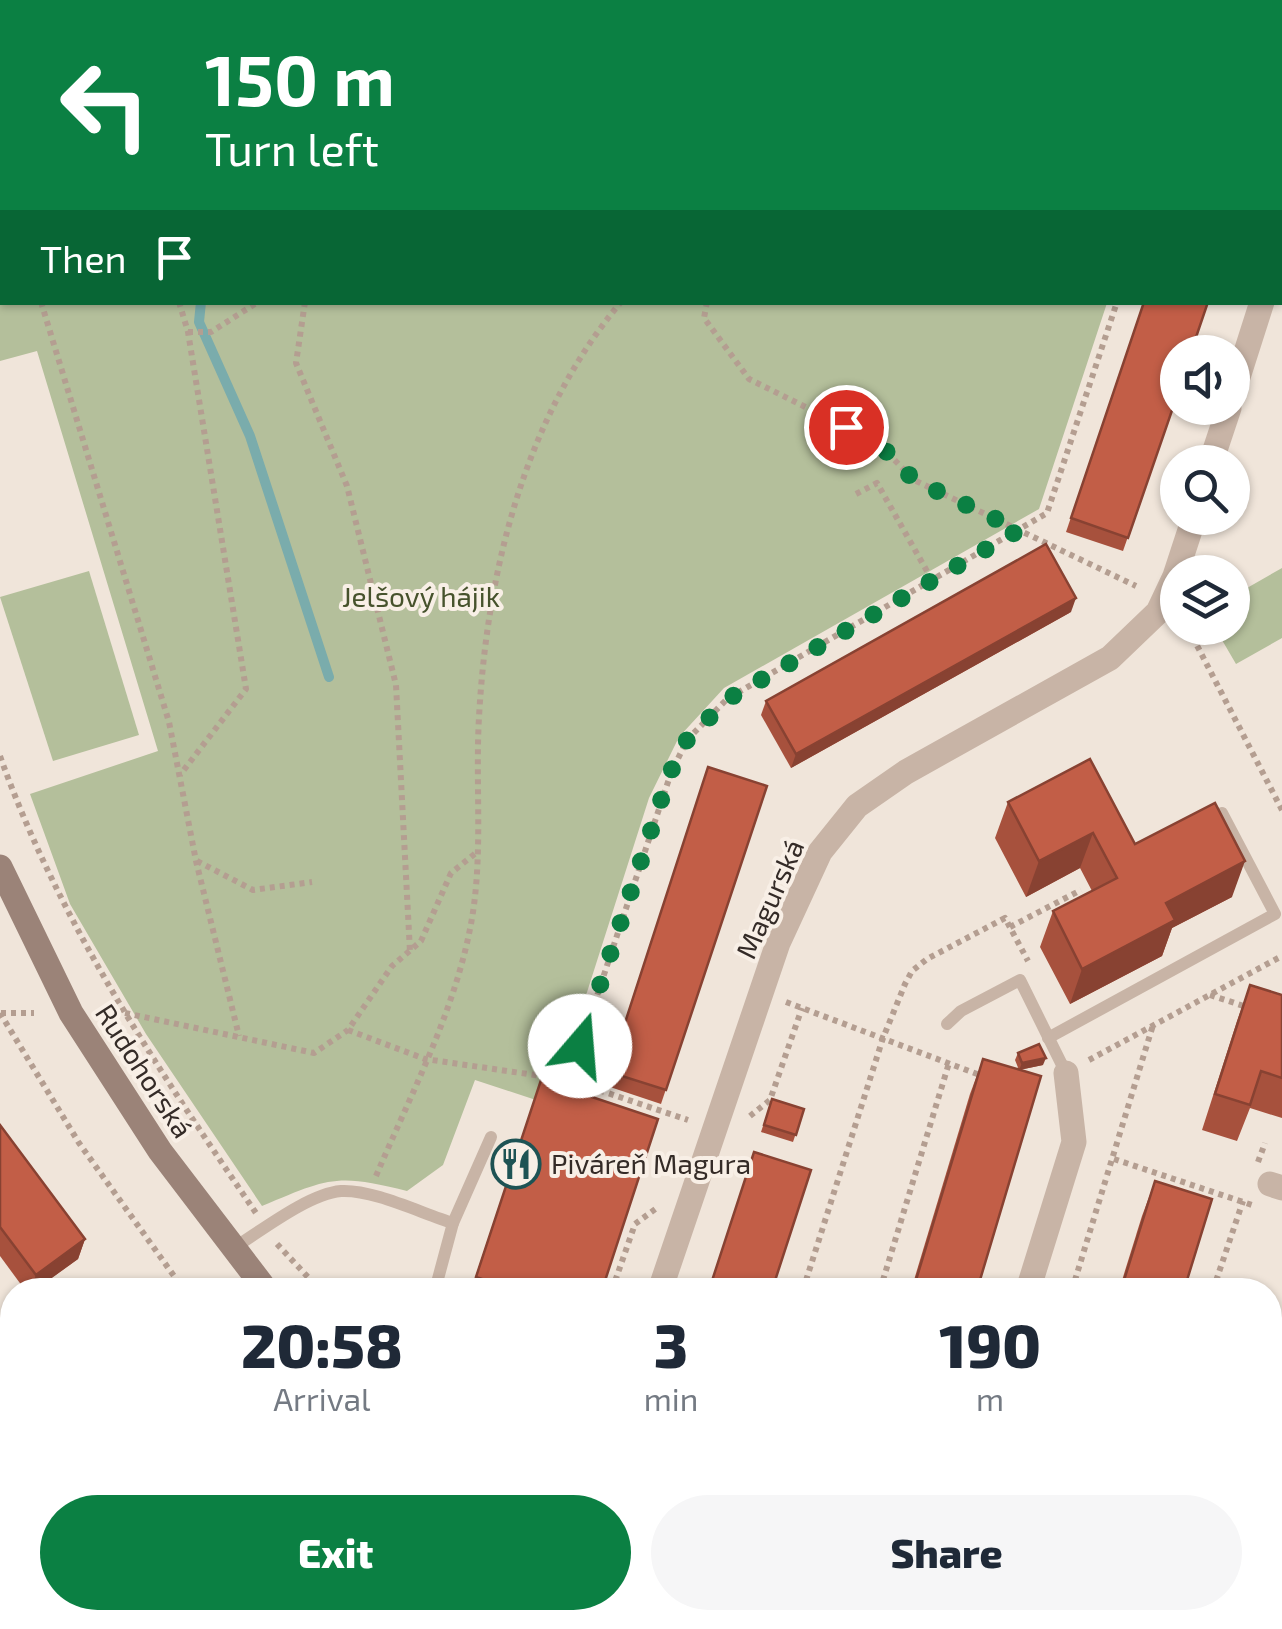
<!DOCTYPE html>
<meta charset="utf-8">
<style>
body{margin:0;font-family:"Exo 2",sans-serif;background:#f6f6f7;color:#1f2937;height:100vh;display:flex;flex-direction:column;font-size:38px;white-space:nowrap}
*{box-sizing:border-box;margin:0}
p{font-size:32px;color:#747a83}
.icon{flex:none;width:55px;height:55px;fill:none;stroke:currentColor;stroke-width:2;stroke-linecap:round;stroke-linejoin:round}
.map{position:relative;flex:1;overflow:hidden}
.panel{position:absolute;left:0px;top:1278px;width:1282px;height:352px;display:flex;flex-direction:column;background:#fff;border-radius:40px 40px 0 0;box-shadow:0 2px 8px #0004}
.panel>*{flex:none}
.top-card{position:absolute;left:0px;top:0px;width:1282px;height:305px;box-shadow:0 2px 8px #0004;background:#0b8043;color:#fff;overflow:hidden}
.controls{position:absolute;left:1160px;top:335px;display:grid;gap:20px}
.controls a{display:grid;place-items:center;width:90px;height:90px;border-radius:50%;background:#fff;box-shadow:0 2px 8px #0004;font-size:50px}
.pin{position:absolute;display:grid;place-items:center;width:85px;height:85px;color:#fff;margin:-42px;border:5px solid #fff;border-radius:50%;box-shadow:0 2px 10px #0007}
.me{position:absolute;width:110px;margin:-55px;rotate:18deg;stroke-linejoin:round;filter:drop-shadow(0 0 8px #0008)}
.turn{display:flex;align-items:center;gap:35px;height:210px;padding:0 40px;font-size:45px}
.turn .icon{width:130px;height:130px;stroke-width:2.5}
.turn b{display:block;font-size:70px;line-height:85px}
.then{display:flex;align-items:center;height:95px;padding:0 40px;background:#0003;gap:20px;font-size:38px}
.eta{display:flex;justify-content:space-evenly;align-items:center;height:170px;text-align:center}
.eta b{font-size:60px;font-weight:800;line-height:70px}
.button{display:flex;gap:20px;margin-top:auto;padding:20px 40px}
.button a{flex:1;height:115px;border-radius:60px;background:#0b8043;color:#fff;font-size:40px;font-weight:800;line-height:115px;text-align:center}
.button a+a{background:#f6f6f7;color:#1f2937}
.map>svg:first-child{display:block}
</style>
<div class="map">
<svg width="1282" height="1629" viewBox="0 0 1282 1629">
<rect width="100%" height="100%" fill="#f0e5da"/>
<g fill="#b4bf9b">
<path d="M0 0 279 2H2V302L1107 303 1039 509 724 688 679 737 649 798 551 1105 475 1080 443 1165 407 1191C337 1173 328 1178 262 1206L146 1034 70 904 30 794 158 751 37 351 0 361Z"/>
<polygon points="1282,568 1282,638 1236,664 1215,628 1232,628 1233,596"/>
<polygon points="89,571 139,735 53,761 0,597"/>
<polygon points="0,1510 12,1510 12,1618 96,1618 81,1629 0,1629"/>
</g>
<g fill="none" stroke-linecap="round" stroke-linejoin="round">
<g stroke="#7aacac" stroke-width="10">
<polyline points="202,2 202,0"/>
<polyline points="201,302 199,322 250,436 329,677"/>
</g>
<g stroke="#b49e91" stroke-width="6" stroke-dasharray="5 5" stroke-linecap="butt">
<polyline points="37,0 39,2"/>
<polyline points="220,0 223,2"/>
<polyline points="360,0 360,2"/>
<polyline points="721,0 721,2"/>
<polyline points="141,2 148,0"/>
<polyline points="497,2 498,0"/>
<polyline points="1215,2 1216,0"/>
<polyline points="0,154 2,165"/>
<polyline points="41,302 169,722 196,861 239,1036"/>
<polyline points="179,302 188,332 246,689 180,775"/>
<polyline points="305,302 296,363 347,486 396,685 410,952"/>
<polyline points="707,302 704,318 749,379 878,443 914,480 1136,586"/>
<polyline points="188,332 211,332 258,302"/>
<polyline points="856,494 877,483 932,580"/>
<polyline points="1188,628 1282,810"/>
<path d="M0 756C59 922 157 1068 256 1213"/>
<polyline points="197,861 253,890 312,882"/>
<polyline points="1010,927 1081,890"/>
<polyline points="1210,995 1250,1008"/>
<polyline points="786,1002 985,1077"/>
<polyline points="0,1013 79,1143 184,1290"/>
<polyline points="1,1013 34,1013"/>
<polyline points="125,1013 314,1053 348,1030 392,966 421,941 451,873 477,852"/>
<polyline points="348,1030 425,1059 569,1080 688,1120"/>
<polyline points="1089,1060 1282,956"/>
<polyline points="569,1080 671,773 687,740 727,699 1047,513 1117,302"/>
<polyline points="750,1116 770,1100 802,1008"/>
<polyline points="1114,1159 1252,1205"/>
<polyline points="1258,1162 1265,1143"/>
<path d="M376 1176C410 1096 453 1015 470 929 484 860 475 787 479 717 487 571 525 416 621 302"/>
<polyline points="277,1244 320,1290"/>
<polyline points="612,1290 635,1224 658,1207"/>
<polyline points="803,1290 883,1038 905,984 912,971 927,959 1005,918 1028,961"/>
<polyline points="880,1290 949,1063"/>
<polyline points="1072,1290 1153,1025"/>
<polyline points="1213,1290 1243,1201"/>
<polyline points="656,1618 689,1629"/>
<polyline points="763,1629 768,1618"/>
</g>
<g stroke="#c8b4a6" stroke-width="12">
<polyline points="943,0 944,2"/>
<polyline points="810,2 811,0"/>
<polyline points="1004,2 1004,0"/>
<polyline points="947,1024 961,1011 1020,980 1066,1073"/>
<polyline points="1048,1038 1275,914 1222,813"/>
<polyline points="453,1223 491,1137"/>
<path d="M232 1249C261 1231 308 1194 341 1191 372 1189 423 1214 453 1223L435 1290"/>
<polyline points="301,1618 316,1629"/>
<polyline points="456,1618 481,1629"/>
<polyline points="184,1629 194,1618"/>
<polyline points="923,1629 926,1618"/>
</g>
<g stroke="#c8b4a6" stroke-width="25">
<polyline points="835,0 842,2"/>
<polyline points="863,2 871,0"/>
<polyline points="1280,247 1282,241"/>
<polyline points="1232,396 1262,302"/>
<polyline points="1211,462 1229,408"/>
<polyline points="1270,1184 1282,1188"/>
<polyline points="660,1290 778,943 820,852 857,806 906,772 1110,658 1158,612 1175,576 1194,518"/>
<polyline points="1028,1290 1074,1142 1066,1073"/>
<polyline points="1270,1568 1282,1564"/>
</g>
<g stroke="#9b8378" stroke-width="25">
<polyline points="0,867 71,1013 160,1151 266,1290"/>
<polyline points="0,1453 12,1451"/>
</g>
</g>
<g fill="#a7513d">
<polygon points="405,0 471,0 470,2 404,2"/>
<polygon points="1144,302 1178,393 1123,551 1066,532"/>
<polygon points="1071,612 791,768 761,715 766,701"/>
<polygon points="708,767 767,786 661,1104 604,1085"/>
<polygon points="1008,802 1135,844 1232,897 1172,928 1162,956 1070,1004 1040,947 1053,911 1092,891 1080,868 1026,897 995,838"/>
<polygon points="1250,985 1282,995 1282,1118 1250,1108 1237,1141 1202,1130 1237,1021"/>
<polygon points="1018,1053 1043,1065 1019,1070 1015,1060"/>
<polygon points="983,1059 977,1290 911,1290 970,1094"/>
<polygon points="541,1080 602,1290 471,1290 532,1106"/>
<polygon points="772,1099 804,1109 793,1142 761,1132"/>
<polygon points="0,1125 85,1239 78,1259 35,1290 25,1290 0,1256"/>
<polygon points="1155,1181 1184,1290 1119,1290 1142,1216"/>
</g>
<g fill="#884232">
<polygon points="1076,598 1071,612 791,768 796,754"/>
<polygon points="1093,833 1080,868 1026,897 1039,861"/>
<polygon points="1245,861 1232,897 1172,928 1162,956 1070,1004 1082,969 1166,903"/>
<polygon points="1046,1058 1043,1065 1019,1070 1022,1063"/>
<polygon points="85,1239 78,1259 35,1290 30,1290 36,1275"/>
</g>
<g fill="#c25e47" stroke="#884232" stroke-width="2.5">
<polygon points="450,0 471,0 470,2 458,2"/>
<polygon points="1247,0 1275,0 1282,3 1282,85 1280,91 1280,2 1246,2"/>
<polygon points="1144,302 1208,302 1191,352 1178,352 1178,393 1128,538 1071,518"/>
<polygon points="1046,544 1076,598 796,754 766,701"/>
<polygon points="1090,759 1135,844 1215,803 1245,861 1166,903 1175,920 1082,969 1053,911 1117,878 1093,833 1039,861 1008,802"/>
<polygon points="708,767 767,786 666,1090 609,1072"/>
<polygon points="1250,985 1282,995 1282,1078 1261,1071 1250,1105 1215,1094"/>
<polygon points="1039,1044 1046,1058 1022,1063 1018,1053"/>
<polygon points="983,1059 1041,1076 977,1290 913,1290"/>
<polygon points="541,1080 658,1119 602,1290 514,1290 476,1277"/>
<polygon points="772,1099 804,1109 796,1135 764,1125"/>
<polygon points="0,1125 85,1239 36,1275 0,1227"/>
<polygon points="754,1152 811,1170 772,1290 709,1290"/>
<polygon points="1155,1181 1212,1199 1184,1290 1121,1290"/>
</g>
<g fill="none" stroke-linecap="round" stroke-linejoin="round">
<polyline stroke="#0b8043" stroke-width="18" stroke-dasharray="0 32.4" points="580,1046 670,773 687,740 728,699 1019,530 914,480 878,443 846,427"/>
</g>
<defs>
<g id="restaurant-ring" transform="scale(2.5)"><circle r="9.5" fill="#f8efe6" stroke="#1e5354" stroke-width="1.5"/><path d="M-5-6h1v4h1v-4h1v4h1v-4h1v5L-1.5 .5V6h-2V.5L-5-1ZM5-6V6H3V1.5H1.5Q1.5-4 5-6Z" fill="#1e5354"/></g>
</defs>
<g fill-rule="evenodd">
<use href="#restaurant-ring" x="516" y="1164"/>
</g>
<g text-anchor="middle" stroke-width="8" stroke-linejoin="round" paint-order="stroke">
<g font-size="28" fill="#46522c" stroke="#f8efe6">
<text x="421" y="607">Jelšový hájik</text>
</g>
<g font-size="28" fill="#342b27" stroke="#f8efe6">
<text transform="translate(770 899) rotate(-66)" y="10">Magurská</text>
<text transform="translate(144 1071) rotate(57)" y="10">Rudohorská</text>
</g>
<g font-size="28" fill="#342b27" stroke="#f8efe6" text-anchor="start">
<text x="551" y="1174">Piváreň Magura</text>
</g>
</g>
</svg>
<div class="controls">
<a><svg class="icon" aria-label="sound" viewBox="0 0 24 24"><path d="M4 9h4l5-4v14l-5-4H4zM17 9q2 3 0 6"/></svg></a>
<a><svg class="icon" aria-label="search" viewBox="0 0 24 24"><circle cx="10" cy="10" r="6"/><path d="M15 15l6 6"/></svg></a>
<a><svg class="icon" aria-label="layers" viewBox="0 0 24 24"><path d="M12 4l9 5-9 5-9-5zM3 14l9 5 9-5"/></svg></a>
</div>
<div class="pin" style="left:846px;top:427px;background:#d93025"><svg class="icon" aria-label="arrive" viewBox="0 0 24 24"><path d="M6 21V4h12l-3 4 3 4H6"/></svg></div>
<svg class="me" style="left:580px;top:1046px" viewBox="-20 -20 40 40"><circle r="19" fill="#fff"/><path d="M0-13L10 11 0 6-10 11z" fill="#0b8043"/></svg>
<div class="top-card">
<div class="turn"><svg class="icon" aria-label="left" viewBox="0 0 24 24"><path d="M17 20v-9H6M10 6l-5 5 5 5"/></svg><div><b>150 m</b>Turn left</div></div>
<div class="then">Then<svg class="icon" aria-label="arrive" viewBox="0 0 24 24"><path d="M6 21V4h12l-3 4 3 4H6"/></svg></div>
</div>
<section class="panel">
<div class="eta">
<div><b>20:58</b><p>Arrival</p></div>
<div><b>3</b><p>min</p></div>
<div><b>190</b><p>m</p></div>
</div>
<div class="button"><a>Exit</a><a>Share</a></div>
</section>
</div>
